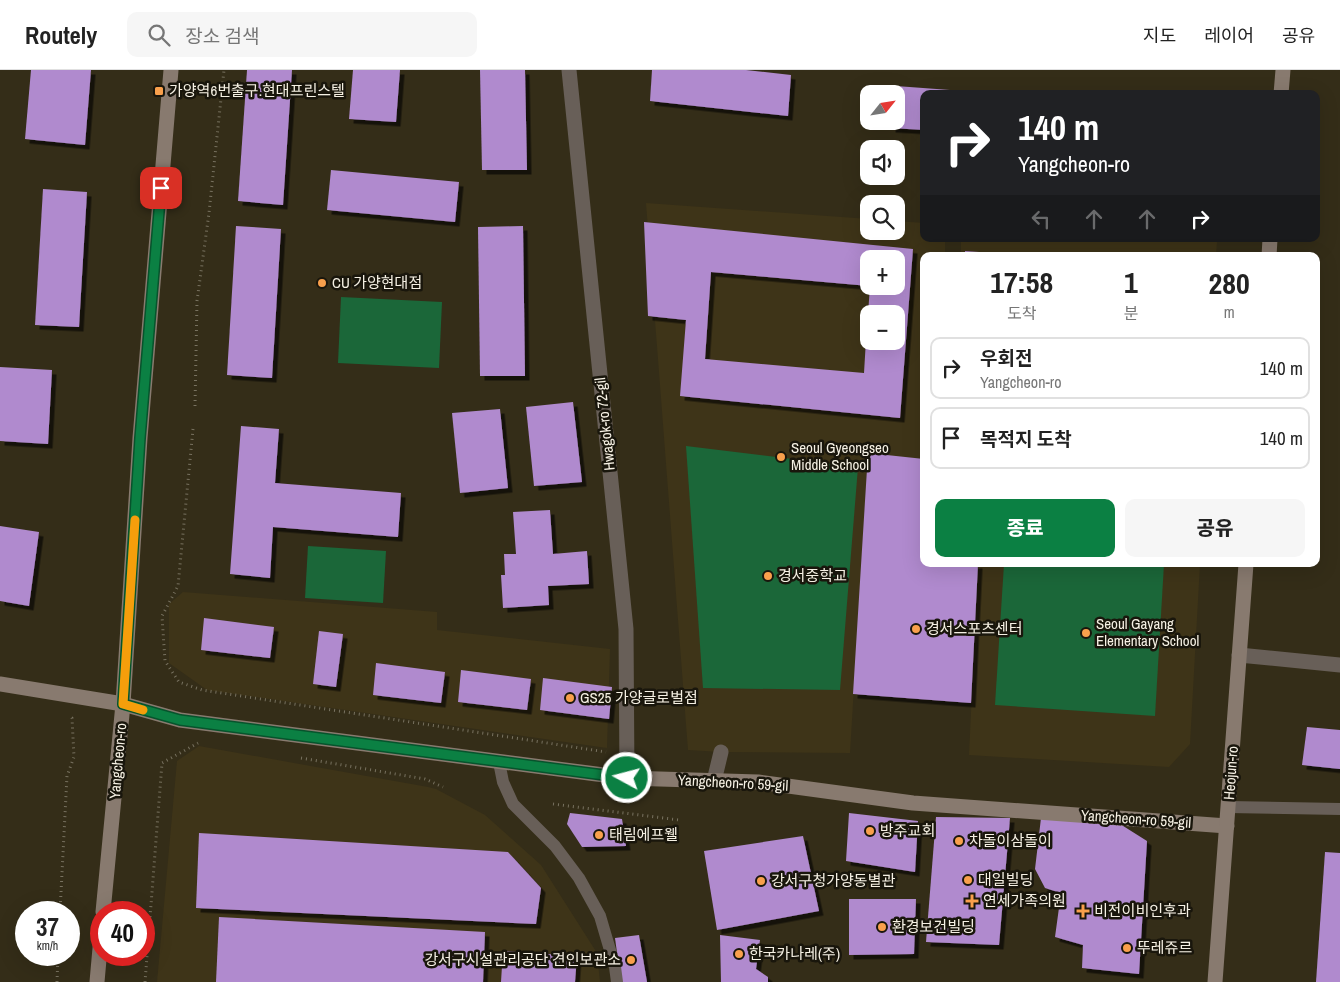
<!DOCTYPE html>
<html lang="ko">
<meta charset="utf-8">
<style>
body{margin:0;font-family:"Archivo Narrow","Noto Sans KR",sans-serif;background:#f6f6f6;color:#222;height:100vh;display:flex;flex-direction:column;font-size:19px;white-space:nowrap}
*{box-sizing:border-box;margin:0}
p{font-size:16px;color:#767676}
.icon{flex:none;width:28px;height:28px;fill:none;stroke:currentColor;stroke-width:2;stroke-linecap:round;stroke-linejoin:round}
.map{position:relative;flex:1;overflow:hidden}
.details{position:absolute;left:920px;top:182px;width:400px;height:315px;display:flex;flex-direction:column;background:#fff;border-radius:10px;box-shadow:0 5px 20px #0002}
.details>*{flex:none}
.top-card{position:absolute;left:920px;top:20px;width:400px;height:152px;border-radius:10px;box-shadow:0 5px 20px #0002;background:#202124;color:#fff;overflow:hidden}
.needle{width:32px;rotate:60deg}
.buttons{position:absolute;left:860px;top:15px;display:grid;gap:10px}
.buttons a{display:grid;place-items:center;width:45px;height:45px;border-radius:10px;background:#fff;box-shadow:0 5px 20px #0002;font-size:25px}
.speed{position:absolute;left:15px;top:831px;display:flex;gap:10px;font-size:25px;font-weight:700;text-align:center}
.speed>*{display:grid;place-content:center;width:65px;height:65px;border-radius:50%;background:#fff;box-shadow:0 5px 20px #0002;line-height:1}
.speed small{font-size:12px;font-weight:400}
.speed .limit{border:8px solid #d22;background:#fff;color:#111}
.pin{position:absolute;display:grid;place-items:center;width:42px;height:42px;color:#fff;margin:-21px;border-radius:10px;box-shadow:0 2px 8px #0006}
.me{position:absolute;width:55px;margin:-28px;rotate:277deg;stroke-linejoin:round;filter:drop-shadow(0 0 4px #0008)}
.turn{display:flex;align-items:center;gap:18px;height:105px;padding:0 15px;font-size:22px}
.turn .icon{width:65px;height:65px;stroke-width:2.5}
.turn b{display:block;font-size:35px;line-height:42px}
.lanes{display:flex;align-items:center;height:48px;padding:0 15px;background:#0003;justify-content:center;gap:25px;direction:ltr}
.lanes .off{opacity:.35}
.eta{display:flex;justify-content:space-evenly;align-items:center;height:85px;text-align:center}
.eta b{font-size:30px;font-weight:800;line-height:35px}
.cta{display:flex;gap:10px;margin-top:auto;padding:10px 15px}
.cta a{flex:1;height:58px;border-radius:10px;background:#0b8043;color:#fff;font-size:20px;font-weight:800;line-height:58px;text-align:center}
.cta a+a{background:#f6f6f6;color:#222}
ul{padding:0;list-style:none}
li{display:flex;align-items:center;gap:15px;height:62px;margin:0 10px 8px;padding:0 5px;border:2px solid #e0e0e0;border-radius:10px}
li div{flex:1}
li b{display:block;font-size:19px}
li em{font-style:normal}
header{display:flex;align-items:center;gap:30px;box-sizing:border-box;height:70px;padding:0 25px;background:#fff;border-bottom:1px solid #e0e0e0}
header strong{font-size:24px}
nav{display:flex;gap:28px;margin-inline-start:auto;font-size:18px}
.search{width:350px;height:45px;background:#f6f6f6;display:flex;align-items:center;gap:12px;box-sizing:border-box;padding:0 18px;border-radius:10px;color:#767676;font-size:19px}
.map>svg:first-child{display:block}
</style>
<header>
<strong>Routely</strong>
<div class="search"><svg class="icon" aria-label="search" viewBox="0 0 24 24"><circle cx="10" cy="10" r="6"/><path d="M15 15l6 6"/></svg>장소 검색</div>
<nav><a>지도</a><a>레이어</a><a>공유</a></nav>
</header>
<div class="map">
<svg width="1340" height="912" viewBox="0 0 1340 912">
<defs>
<filter id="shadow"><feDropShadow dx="4.5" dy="4.5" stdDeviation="0" flood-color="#0009"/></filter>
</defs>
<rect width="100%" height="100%" fill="#342d18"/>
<g fill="#3e3418" fill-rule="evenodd">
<path d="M646 133 869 149V161H896V151L924 153V169H945V186H924V389L868 384 850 683 721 682 688 680ZM869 189H896V216H869ZM869 244H896V271H869Z"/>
<polygon points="961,169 1184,169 1217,171 1216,186 961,186"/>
<polygon points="978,494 1200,494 1190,674 1169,697 969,685"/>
<polygon points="183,522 437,542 437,560 610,579 607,678 207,620 169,593 169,534"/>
<polygon points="199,676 428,717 436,719 485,745 541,795 597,883 600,912 157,912 177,691"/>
</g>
<g fill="#1b6739">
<polygon points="341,227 442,232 439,298 338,293"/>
<polygon points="686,376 858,397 840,620 703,618"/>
<polygon points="308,476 386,481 383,533 305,528"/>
<polygon points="1004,494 1164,494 1155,646 995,635"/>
</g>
<g fill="#b08ace" fill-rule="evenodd" filter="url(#shadow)">
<polygon points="31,0 91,0 85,75 25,69"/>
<polygon points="247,0 292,0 283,135 238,131"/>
<polygon points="353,0 400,0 396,52 349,49"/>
<polygon points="480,0 525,0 527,100 482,100"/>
<polygon points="652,0 746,0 791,5 788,46 650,31"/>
<polygon points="896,16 977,22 977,24 924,24 924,60 891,58 892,51 896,51"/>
<polygon points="331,100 459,112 455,152 327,140"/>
<polygon points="43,119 87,122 79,257 35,255"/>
<path d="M644 152 913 179 900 348 680 326 686 250 648 246ZM869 189H896V216H870L868 244H896V271H869V253H867L864 303 705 289 711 202 869 216Z"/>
<polygon points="236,156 281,159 272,308 227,305"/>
<polygon points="523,156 525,306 480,306 478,157"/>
<polygon points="965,181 1023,185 1023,186 965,186"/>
<polygon points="0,297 52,300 48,374 0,371"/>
<polygon points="573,332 582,412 534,416 526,337"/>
<polygon points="500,339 508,418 460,423 452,343"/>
<polygon points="241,356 279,359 275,413 401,423 398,467 273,457 270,508 230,504"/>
<polygon points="868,383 924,389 924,494 978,494 971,633 853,624"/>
<polygon points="550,440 553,484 587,481 589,514 548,516 549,535 503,538 501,505 505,505 504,484 516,484 513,442"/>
<polygon points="0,456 39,462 29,536 0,531"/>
<polygon points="204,548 274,557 270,588 201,580"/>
<polygon points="319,561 343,564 336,617 313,614"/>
<polygon points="376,593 445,602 441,633 373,625"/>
<polygon points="461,600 531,609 527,640 458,632"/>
<polygon points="543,608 612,617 609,649 540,640"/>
<polygon points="1307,657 1340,660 1340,699 1302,695"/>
<polygon points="570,743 622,749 626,776 582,777 567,754"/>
<polygon points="849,743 918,751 915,802 846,791"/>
<polygon points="936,747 1010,748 999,875 926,872"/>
<polygon points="1041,748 1120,754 1147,771 1139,904 1082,898 1083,875 1055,867 1061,823 1045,818 1035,799"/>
<polygon points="199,763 508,782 541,818 536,854 196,838"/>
<polygon points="803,766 819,841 717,860 704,781"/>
<polygon points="1325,782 1340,783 1340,912 1316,912"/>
<polygon points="849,829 916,829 914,884 849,885"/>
<polygon points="219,847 485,862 483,912 216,912"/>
<polygon points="639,865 647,912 621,912 615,868"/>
<polygon points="720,865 760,870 756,899 768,907 768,912 721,912"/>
<polygon points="503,881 577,886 575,912 501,912"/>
</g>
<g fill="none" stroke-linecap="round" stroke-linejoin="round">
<g stroke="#787260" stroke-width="3" stroke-dasharray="1 4" stroke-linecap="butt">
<polyline points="195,336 197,231 209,143 224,0"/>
<polyline points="193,359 178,516 162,546 165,591 179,612 202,620 606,682"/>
<polyline points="301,688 425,709 443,717"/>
<polyline points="553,734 679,750"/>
<polyline points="60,842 67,706 74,687 72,648 69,646"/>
<polyline points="57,912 58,885"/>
<polyline points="145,912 162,693 198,673"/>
</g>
<g stroke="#685f58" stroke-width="12">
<polyline points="499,692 503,712 513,734 555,776 579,808 600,846 615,897 617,912"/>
<polyline points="1228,737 1340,739"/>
</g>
<g stroke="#685f58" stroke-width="15">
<polyline points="569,0 626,559 627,708"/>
<polyline points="1239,585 1340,595"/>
<polyline points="714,711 721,682"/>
</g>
<g stroke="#887a6f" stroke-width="15">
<polyline points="1281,24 1283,0"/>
<polyline points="1269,186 1270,169"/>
<polyline points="0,614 123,634 180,650 627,708 758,712 913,733 1227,756"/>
<polyline points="103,842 123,634 140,368 171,0"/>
<polyline points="97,912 101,867"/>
<polyline points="1215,912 1246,494"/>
</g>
</g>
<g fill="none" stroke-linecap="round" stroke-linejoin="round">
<g stroke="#07532c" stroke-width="12">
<polyline id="route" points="161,118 140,368 123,634 180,650 627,708"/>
</g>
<use href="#route" stroke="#0b8043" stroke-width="9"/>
<polyline stroke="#f59e0b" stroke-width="9" points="135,450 123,634 143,640"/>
</g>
<g fill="#f9a04c" stroke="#19160c" stroke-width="2">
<rect x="154" y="16" width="10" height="10" rx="2.5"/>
<circle cx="322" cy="213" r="5"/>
<circle cx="781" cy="387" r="5"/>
<circle cx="768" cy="506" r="5"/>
<circle cx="916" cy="559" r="5"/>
<circle cx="1086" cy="563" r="5"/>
<circle cx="570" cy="628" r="5"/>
<circle cx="870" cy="761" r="5"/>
<circle cx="599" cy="765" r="5"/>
<circle cx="959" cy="771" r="5"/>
<circle cx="968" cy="810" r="5"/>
<circle cx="761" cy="811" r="5"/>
<path d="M969.5 823.5h5v5h5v5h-5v5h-5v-5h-5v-5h5z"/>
<path d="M1080.5 833.5h5v5h5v5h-5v5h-5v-5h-5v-5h5z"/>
<circle cx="882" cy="857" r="5"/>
<circle cx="1127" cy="878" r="5"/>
<circle cx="739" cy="884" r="5"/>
<circle cx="631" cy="890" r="5"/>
</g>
<g text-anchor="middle" stroke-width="5" stroke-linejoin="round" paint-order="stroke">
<g font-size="15" fill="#f6f1e4" stroke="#19160c" text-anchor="start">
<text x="169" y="26">가양역6번출구.현대프린스텔</text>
<text x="332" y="218">CU 가양현대점</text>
<text x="791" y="383">Seoul Gyeongseo<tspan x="791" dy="17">Middle School</tspan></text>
<text x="778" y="511">경서중학교</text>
<text x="1096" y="559">Seoul Gayang<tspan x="1096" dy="17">Elementary School</tspan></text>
<text x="926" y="564">경서스포츠센터</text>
<text x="580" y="633">GS25 가양글로벌점</text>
<text x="880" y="766">방주교회</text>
<text x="609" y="770">태림에프웰</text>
<text x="969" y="776">차돌이삼돌이</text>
<text x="978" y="815">대일빌딩</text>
<text x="771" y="816">강서구청가양동별관</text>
<text x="983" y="836">연세가족의원</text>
<text x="1094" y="846">비전이비인후과</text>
<text x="892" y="862">환경보건빌딩</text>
<text x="1137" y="883">뚜레쥬르</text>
<text x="749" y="889">한국카나레(주)</text>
<text x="621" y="895" text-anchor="end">강서구시설관리공단 견인보관소</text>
</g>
<g font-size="15" fill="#f6f1e4" stroke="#19160c">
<text transform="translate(605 354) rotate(-96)" y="5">Hwagok-ro 72-gil</text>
<text transform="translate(118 691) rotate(-85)" y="5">Yangcheon-ro</text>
<text transform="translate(1231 703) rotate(-86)" y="5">Heojun-ro</text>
<text transform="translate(733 713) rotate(3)" y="5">Yangcheon-ro 59-gil</text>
<text transform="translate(1136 749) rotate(4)" y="5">Yangcheon-ro 59-gil</text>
</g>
</g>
</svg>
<div class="buttons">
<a><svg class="needle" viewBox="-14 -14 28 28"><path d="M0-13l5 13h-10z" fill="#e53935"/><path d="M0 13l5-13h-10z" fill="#767676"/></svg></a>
<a><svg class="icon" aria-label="sound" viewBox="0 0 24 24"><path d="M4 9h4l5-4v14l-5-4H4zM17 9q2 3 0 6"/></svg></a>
<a><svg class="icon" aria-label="search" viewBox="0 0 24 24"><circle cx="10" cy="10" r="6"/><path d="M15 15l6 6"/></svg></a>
<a>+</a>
<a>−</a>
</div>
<div class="speed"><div>37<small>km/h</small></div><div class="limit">40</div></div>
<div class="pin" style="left:161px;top:118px;background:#d93025"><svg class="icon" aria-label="arrive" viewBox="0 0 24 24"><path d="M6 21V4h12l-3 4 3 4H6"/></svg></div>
<svg class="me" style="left:627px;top:708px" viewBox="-20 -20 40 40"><circle r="17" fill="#0b8043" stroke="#fff" stroke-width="3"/><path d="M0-11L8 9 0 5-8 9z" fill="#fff"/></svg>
<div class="top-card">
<div class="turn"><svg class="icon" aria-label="right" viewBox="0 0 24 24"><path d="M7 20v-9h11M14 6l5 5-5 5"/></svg><div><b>140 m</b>Yangcheon-ro</div></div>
<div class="lanes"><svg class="icon off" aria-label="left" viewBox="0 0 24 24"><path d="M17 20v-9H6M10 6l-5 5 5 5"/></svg><svg class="icon off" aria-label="ahead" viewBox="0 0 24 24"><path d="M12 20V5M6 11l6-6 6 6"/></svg><svg class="icon off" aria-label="ahead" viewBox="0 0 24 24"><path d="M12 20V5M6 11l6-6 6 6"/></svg><svg class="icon" aria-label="right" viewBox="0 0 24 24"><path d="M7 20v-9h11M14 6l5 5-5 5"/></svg></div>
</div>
<section class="details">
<div class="eta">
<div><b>17:58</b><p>도착</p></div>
<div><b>1</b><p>분</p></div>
<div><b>280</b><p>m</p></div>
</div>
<ul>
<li><svg class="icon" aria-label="right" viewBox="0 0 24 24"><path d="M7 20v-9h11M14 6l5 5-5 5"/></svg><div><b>우회전</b><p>Yangcheon-ro</p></div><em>140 m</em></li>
<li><svg class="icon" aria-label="arrive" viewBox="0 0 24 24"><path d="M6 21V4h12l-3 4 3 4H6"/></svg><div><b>목적지 도착</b></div><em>140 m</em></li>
</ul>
<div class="cta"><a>종료</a><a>공유</a></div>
</section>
</div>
